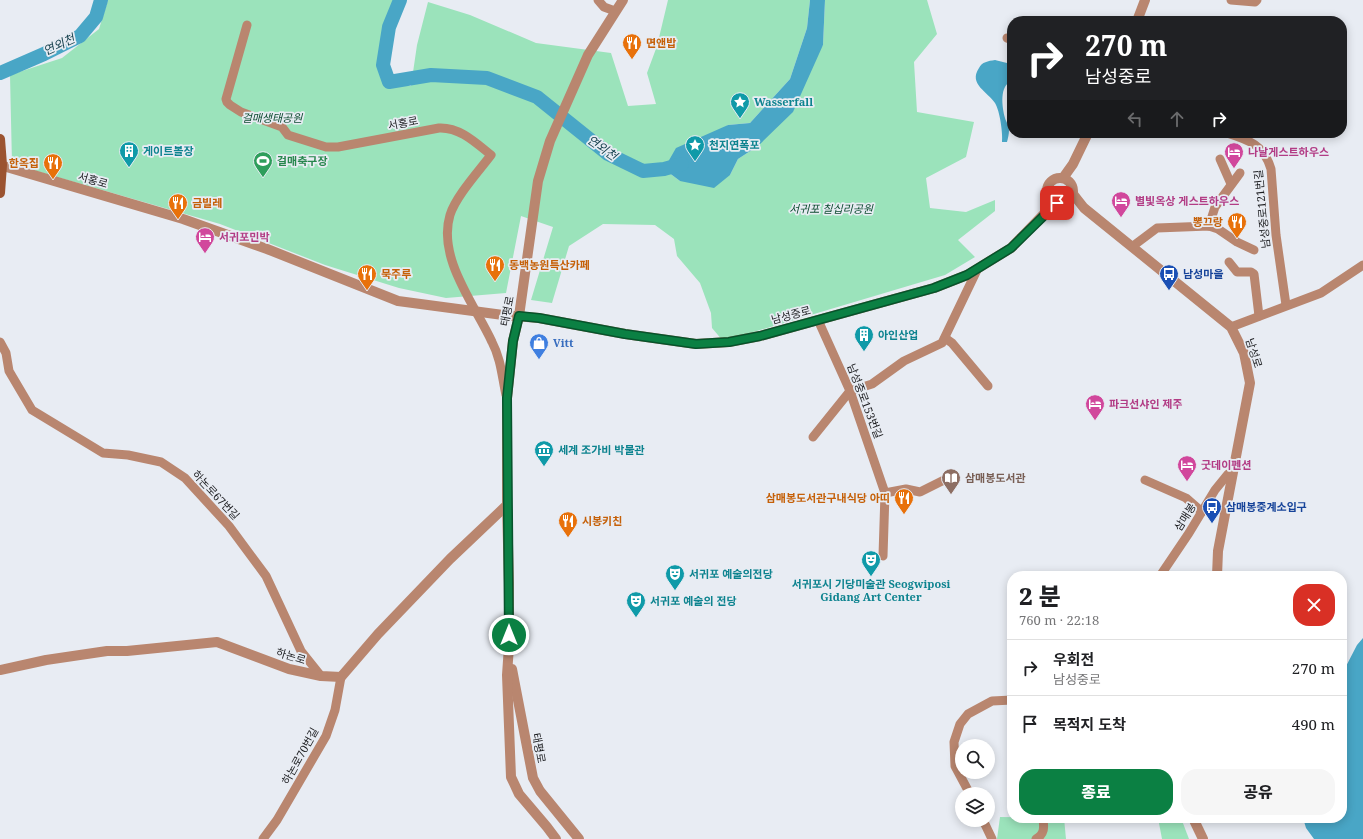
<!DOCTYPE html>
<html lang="ko">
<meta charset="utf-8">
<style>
body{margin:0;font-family:"Noto Serif","Noto Sans KR",serif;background:#f6f6f6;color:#202124;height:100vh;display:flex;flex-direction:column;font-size:15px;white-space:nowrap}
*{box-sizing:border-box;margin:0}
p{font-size:13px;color:#757577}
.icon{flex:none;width:22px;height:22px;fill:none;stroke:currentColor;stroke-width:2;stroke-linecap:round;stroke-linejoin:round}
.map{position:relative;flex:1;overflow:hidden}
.panel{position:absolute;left:1007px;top:571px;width:340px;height:252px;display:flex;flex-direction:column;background:#fff;border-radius:16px;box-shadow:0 2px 10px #0003}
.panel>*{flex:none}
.hud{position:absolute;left:1007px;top:16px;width:340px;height:122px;border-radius:16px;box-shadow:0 2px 10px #0003;background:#202124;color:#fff;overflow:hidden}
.tools{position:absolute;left:955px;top:739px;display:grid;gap:8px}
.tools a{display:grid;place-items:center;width:40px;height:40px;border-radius:50%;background:#fff;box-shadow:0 2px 10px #0003;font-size:20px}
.pin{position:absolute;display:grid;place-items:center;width:34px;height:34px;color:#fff;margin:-17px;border-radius:8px;box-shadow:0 2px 6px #0006}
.me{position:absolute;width:44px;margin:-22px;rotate:0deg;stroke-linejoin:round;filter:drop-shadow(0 0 3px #0008)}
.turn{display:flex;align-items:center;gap:14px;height:84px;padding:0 12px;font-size:18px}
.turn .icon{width:52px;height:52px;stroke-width:2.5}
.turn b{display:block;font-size:28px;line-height:34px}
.lanes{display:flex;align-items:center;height:38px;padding:0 12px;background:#0003;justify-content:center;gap:20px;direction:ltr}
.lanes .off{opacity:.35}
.round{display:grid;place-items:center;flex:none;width:42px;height:42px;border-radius:16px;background:#f6f6f6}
.overview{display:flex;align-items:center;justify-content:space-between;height:68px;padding:0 12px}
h1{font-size:24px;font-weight:800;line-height:30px}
.action{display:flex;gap:8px;margin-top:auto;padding:8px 12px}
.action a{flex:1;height:46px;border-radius:16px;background:#0b8043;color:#fff;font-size:16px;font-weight:800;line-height:46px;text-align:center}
.action a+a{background:#f6f6f6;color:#202124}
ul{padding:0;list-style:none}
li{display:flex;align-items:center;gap:12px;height:56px;padding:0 12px;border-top:1px solid #e0e0e0}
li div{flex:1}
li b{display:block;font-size:15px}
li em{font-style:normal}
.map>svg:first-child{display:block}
</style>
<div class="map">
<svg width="1363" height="839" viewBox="0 0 1363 839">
<rect width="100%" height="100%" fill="#e8ecf3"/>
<g fill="#9be3bb">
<polygon points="108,0 394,0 382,46 386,85 411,86 417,45 428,2 470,15 536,43 611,53 628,106 656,104 647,73 657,46 668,0 810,0 807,28 790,79 750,123 728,125 664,169 680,181 730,175 738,159 758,146 823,45 825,0 927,0 937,34 914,62 917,112 974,122 966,157 926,178 930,208 966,212 995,200 995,211 958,240 975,257 945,275 723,341 712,328 711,313 700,283 677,256 674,239 655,225 603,224 569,246 552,303 531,300 553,227 521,216 506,293 446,298 399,288 325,265 220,224 12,164 10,75 62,58 99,29"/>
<polygon points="1000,817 1064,818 1066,839 997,839"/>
<polygon points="1158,818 1181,818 1189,839 1162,839"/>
</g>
<g fill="#49a6c6">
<polygon points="810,0 825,0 823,45 793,112 758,146 738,159 730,175 714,188 680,181 664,169 676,148 728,125 750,123 790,79 807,28"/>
<path d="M995 60 1007 63 1012 67V81C999 85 1002 107 1005 118 1006 122 1009 125 1009 130 1009 134 1008 138 1007 142H1002C1003 134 1000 111 995 103 988 92 968 84 979 68 982 62 988 61 995 60Z"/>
<polygon points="1363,638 1363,839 1314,839 1306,828 1303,818 1342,818 1342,674 1357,645"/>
</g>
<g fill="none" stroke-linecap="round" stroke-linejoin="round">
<g stroke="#49a6c6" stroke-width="14">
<polyline points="400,0 389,27 383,65 389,82 431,75 487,78 537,97 608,154 643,171 664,169 682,164"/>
<polyline points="0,73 44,54 80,36 96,17 101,0"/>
</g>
<g stroke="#b9866f" stroke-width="9">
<polyline points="598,0 604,7 615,11"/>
<polyline points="1231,0 1255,2 1257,0"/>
<path d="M247 25 226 99 227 102 230 105 241 112 282 127 288 135 326 147H338L439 128C460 127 476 143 491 155 479 171 456 196 450 215 437 258 475 305 492 342 501 359 502 377 506 395"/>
<polyline points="1007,38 1012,40"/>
<path d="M1227 133C1249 140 1264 145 1271 169L1276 235 1286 305"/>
<polyline points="1220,159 1231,184"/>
<polyline points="1209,226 1215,207 1240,173"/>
<polyline points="1133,246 1157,228 1209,226 1218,229 1237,242 1254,250"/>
<polyline points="1229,262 1237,272 1251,272 1254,274 1259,316"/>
<polyline points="818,320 850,391 885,493 883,556"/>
<polyline points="1231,327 1321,293 1363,265"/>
<polyline points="945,338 952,343 988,386"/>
<polyline points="0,342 6,353 9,371 32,410 103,453 128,455 161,462 185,478 229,526 266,576 301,651 321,676"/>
<polyline points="813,437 850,391 872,384 904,361 942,343 977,270"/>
<polyline points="1145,480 1186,498 1202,512"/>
<polyline points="885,493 906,489 920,492 946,479 947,482"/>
<polyline points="1160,576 1189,533 1215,490 1228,474 1232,475"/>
<polyline points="970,794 955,766 954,742 960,724 968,714 992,701 1012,700"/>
<polyline points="983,820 992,839"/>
<polyline points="263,839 277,820 326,736 335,710 341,677"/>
<path d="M1036 839C1045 834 1044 827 1043 818"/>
</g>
<g stroke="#b9866f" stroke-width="10">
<polyline points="1137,21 1145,0"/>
<polyline points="0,165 183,219 267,249 398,301 503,315 539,318 625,334 696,344 729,342 760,336 934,288 967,275 1011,248 1044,214 1057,203"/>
<circle cx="1060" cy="191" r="13"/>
<polyline points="1063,178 1073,164 1088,133"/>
<polyline points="1073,194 1084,208 1231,327 1244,353 1250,383 1218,551 1217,576"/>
<polyline points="512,669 533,778 540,791 579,839"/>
<polyline points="0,670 46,660 107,651 127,651 217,642 289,669 321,676 341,677 378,634 450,559 507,505"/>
<polyline points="1193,818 1203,839"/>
<polyline points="556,839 547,827 519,794 511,777 507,675 509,646 509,583 507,505 507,398 513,341 519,316 538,181 550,141 588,55 623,0"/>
</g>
<polyline stroke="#9b5330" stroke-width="10" points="0,139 2,165 0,193"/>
</g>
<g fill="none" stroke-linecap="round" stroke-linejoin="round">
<g stroke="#07532c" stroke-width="10">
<polyline id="route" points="509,635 507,398 513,341 519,316 539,318 625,334 696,344 729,342 760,336 934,288 967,275 1011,248 1057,203"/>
</g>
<use href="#route" stroke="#0b8043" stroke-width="7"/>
</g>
<defs>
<g id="restaurant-pin" transform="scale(1)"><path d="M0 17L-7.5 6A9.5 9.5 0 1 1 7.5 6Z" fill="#e8710a" stroke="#e8ecf3"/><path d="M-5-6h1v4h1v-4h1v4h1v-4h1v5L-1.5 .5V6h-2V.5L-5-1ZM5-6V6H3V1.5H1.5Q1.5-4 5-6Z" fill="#fff"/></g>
<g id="sight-pin" transform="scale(1)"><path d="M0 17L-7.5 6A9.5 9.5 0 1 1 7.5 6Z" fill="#0f9aa8" stroke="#e8ecf3"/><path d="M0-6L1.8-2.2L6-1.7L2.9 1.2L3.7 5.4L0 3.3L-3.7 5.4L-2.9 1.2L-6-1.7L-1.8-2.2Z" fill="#fff"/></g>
<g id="building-pin" transform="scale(1)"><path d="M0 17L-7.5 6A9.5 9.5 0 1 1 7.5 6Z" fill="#0f9aa8" stroke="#e8ecf3"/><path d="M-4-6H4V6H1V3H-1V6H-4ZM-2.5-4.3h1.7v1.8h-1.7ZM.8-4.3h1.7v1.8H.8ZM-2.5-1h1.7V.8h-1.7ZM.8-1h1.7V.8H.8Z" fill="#fff"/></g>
<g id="hotel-pin" transform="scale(1)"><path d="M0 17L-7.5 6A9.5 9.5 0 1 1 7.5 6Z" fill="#d1479c" stroke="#e8ecf3"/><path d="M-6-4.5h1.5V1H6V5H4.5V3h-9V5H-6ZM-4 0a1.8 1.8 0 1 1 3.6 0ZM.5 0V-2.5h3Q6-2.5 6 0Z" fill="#fff"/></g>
<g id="stadium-pin" transform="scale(1)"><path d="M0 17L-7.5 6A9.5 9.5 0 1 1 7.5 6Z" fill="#2e9e5b" stroke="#e8ecf3"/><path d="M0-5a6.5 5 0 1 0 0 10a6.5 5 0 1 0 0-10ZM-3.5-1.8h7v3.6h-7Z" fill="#fff"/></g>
<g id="bus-pin" transform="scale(1)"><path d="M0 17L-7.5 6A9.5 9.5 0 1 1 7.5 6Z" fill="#1a4fb4" stroke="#e8ecf3"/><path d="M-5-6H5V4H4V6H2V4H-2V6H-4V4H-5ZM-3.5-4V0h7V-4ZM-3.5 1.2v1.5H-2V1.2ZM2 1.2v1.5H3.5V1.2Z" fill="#fff"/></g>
<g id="shop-pin" transform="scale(1)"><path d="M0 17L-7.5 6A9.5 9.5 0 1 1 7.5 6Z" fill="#3f7fe0" stroke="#e8ecf3"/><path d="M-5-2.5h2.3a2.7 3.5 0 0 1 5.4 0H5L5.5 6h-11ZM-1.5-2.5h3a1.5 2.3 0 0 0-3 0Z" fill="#fff"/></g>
<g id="museum-pin" transform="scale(1)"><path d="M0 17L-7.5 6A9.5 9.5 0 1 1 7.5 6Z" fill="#0f9aa8" stroke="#e8ecf3"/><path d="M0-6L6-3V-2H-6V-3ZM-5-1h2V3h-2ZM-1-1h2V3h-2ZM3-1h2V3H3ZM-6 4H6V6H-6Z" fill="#fff"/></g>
<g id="library-pin" transform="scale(1)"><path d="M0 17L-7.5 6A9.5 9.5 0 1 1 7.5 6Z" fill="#8d6e63" stroke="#e8ecf3"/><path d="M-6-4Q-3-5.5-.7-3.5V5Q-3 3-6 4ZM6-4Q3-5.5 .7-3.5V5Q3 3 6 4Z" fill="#fff"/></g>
<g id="theatre-pin" transform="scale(1)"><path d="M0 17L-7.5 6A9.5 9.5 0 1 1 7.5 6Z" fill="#0f9aa8" stroke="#e8ecf3"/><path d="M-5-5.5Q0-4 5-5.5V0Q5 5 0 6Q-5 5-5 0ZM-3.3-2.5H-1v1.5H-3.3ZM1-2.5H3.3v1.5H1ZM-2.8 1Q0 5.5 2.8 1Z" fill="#fff"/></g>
</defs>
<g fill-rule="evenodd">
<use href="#restaurant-pin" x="632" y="43"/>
<use href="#sight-pin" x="740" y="102"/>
<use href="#sight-pin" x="695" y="145"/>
<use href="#building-pin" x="129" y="151"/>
<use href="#hotel-pin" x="1234" y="152"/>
<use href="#stadium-pin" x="263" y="161"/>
<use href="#restaurant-pin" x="53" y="163"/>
<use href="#hotel-pin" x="1121" y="201"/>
<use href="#restaurant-pin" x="178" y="203"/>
<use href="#restaurant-pin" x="1237" y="222"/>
<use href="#hotel-pin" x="205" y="237"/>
<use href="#restaurant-pin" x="495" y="265"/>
<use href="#restaurant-pin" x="367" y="274"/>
<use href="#bus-pin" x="1169" y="274"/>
<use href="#building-pin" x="864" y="335"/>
<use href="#shop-pin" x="539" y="343"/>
<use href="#hotel-pin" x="1095" y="404"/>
<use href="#museum-pin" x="544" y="450"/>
<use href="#hotel-pin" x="1187" y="465"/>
<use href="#library-pin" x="951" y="478"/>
<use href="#restaurant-pin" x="904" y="498"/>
<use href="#bus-pin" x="1212" y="507"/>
<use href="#restaurant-pin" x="568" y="521"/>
<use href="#theatre-pin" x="871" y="560"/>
<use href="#theatre-pin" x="675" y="574"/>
<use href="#theatre-pin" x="636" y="601"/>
</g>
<g text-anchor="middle" stroke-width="3.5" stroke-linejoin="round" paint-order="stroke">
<g font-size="11" font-weight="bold" fill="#c56008" stroke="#e8ecf3" text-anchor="start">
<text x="646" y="47">면앤밥</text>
<text x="39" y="167" text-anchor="end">한옥집</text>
<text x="192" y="207">금빌레</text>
<text x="1223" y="226" text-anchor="end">뽕끄랑</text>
<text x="509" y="269">동백농원특산카페</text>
<text x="381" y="278">묵주루</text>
<text x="890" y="502" text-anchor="end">삼매봉도서관구내식당 아띠</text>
<text x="582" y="525">시봉키친</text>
</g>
<g font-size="11" font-weight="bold" fill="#0d838f" stroke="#e8ecf3" text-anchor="start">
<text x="754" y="106">Wasserfall</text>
<text x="709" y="149">천지연폭포</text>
<text x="143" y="155">게이트볼장</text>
<text x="878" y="339">아인산업</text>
<text x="558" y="454">세계 조가비 박물관</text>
<text x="689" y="578">서귀포 예술의전당</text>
<text x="871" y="588" text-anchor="middle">서귀포시 기당미술관 Seogwiposi<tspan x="871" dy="13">Gidang Art Center</tspan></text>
<text x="650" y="605">서귀포 예술의 전당</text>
</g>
<g font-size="11" font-style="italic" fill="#0c4b30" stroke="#e8ecf3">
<text x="272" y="122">걸매생태공원</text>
<text x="831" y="213">서귀포 칠십리공원</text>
</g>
<g font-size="11" fill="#1b1c1f" stroke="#e8ecf3">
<text transform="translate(403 123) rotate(-11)" y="4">서홍로</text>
<text transform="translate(93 180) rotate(16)" y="4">서홍로</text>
<text transform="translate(1262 209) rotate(-96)" y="4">남성중로121번길</text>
<text transform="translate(507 311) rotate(-79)" y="4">태평로</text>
<text transform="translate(791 315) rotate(-15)" y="4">남성중로</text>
<text transform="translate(1254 353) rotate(72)" y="4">남성로</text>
<text transform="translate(865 401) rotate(69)" y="4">남성중로153번길</text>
<text transform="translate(216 495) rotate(47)" y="4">하논로67번길</text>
<text transform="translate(1185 517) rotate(-58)" y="4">삼매봉</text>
<text transform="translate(291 656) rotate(17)" y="4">하논로</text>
<text transform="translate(539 748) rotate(79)" y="4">태평로</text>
<text transform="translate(300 756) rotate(-61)" y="4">하논로70번길</text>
</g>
<g font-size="11" font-weight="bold" fill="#b23c85" stroke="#e8ecf3" text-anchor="start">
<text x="1248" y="156">나날게스트하우스</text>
<text x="1135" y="205">별빛옥상 게스트하우스</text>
<text x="219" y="241">서귀포민박</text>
<text x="1109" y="408">파크선샤인 제주</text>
<text x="1201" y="469">굿데이펜션</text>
</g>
<g font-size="11" font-weight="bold" fill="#27864d" stroke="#e8ecf3" text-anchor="start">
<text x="277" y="165">걸매축구장</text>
</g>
<g font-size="11" font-weight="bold" fill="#164399" stroke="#e8ecf3" text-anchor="start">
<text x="1183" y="278">남성마을</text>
<text x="1226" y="511">삼매봉중계소입구</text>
</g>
<g font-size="11" font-weight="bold" fill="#366cbe" stroke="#e8ecf3" text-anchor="start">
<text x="553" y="347">Vitt</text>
</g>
<g font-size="11" font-weight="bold" fill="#785e54" stroke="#e8ecf3" text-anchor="start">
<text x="965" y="482">삼매봉도서관</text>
</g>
<g font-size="12" font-style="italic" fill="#16404d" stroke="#e8ecf3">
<text transform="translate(59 45) rotate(-25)" y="4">연외천</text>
<text transform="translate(602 148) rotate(35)" y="4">연외천</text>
</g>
</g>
</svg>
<div class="tools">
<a><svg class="icon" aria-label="search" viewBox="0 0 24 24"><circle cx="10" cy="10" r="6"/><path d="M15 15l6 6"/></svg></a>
<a><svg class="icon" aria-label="layers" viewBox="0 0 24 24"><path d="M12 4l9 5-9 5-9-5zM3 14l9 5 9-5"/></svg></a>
</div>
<div class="pin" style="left:1057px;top:203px;background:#d93025"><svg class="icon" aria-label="arrive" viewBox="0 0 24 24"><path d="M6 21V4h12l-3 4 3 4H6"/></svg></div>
<svg class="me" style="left:509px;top:635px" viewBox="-20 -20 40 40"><circle r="17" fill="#0b8043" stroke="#fff" stroke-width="3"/><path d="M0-11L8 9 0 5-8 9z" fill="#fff"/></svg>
<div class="hud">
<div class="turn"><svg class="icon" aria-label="right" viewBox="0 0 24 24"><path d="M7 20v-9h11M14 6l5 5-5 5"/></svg><div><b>270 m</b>남성중로</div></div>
<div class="lanes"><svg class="icon off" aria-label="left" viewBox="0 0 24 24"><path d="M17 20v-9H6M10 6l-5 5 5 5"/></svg><svg class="icon off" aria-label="ahead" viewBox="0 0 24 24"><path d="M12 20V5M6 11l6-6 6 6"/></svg><svg class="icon" aria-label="right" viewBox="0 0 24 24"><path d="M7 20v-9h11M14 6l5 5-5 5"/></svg></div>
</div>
<section class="panel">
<div class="overview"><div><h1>2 분</h1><p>760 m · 22:18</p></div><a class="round" style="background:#d93025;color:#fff"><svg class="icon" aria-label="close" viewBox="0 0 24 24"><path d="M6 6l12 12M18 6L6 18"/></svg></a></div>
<ul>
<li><svg class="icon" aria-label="right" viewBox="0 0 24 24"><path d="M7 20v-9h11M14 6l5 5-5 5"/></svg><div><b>우회전</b><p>남성중로</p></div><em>270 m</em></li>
<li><svg class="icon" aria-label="arrive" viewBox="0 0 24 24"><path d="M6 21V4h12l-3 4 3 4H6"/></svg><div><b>목적지 도착</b></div><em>490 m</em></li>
</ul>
<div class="action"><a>종료</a><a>공유</a></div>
</section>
</div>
